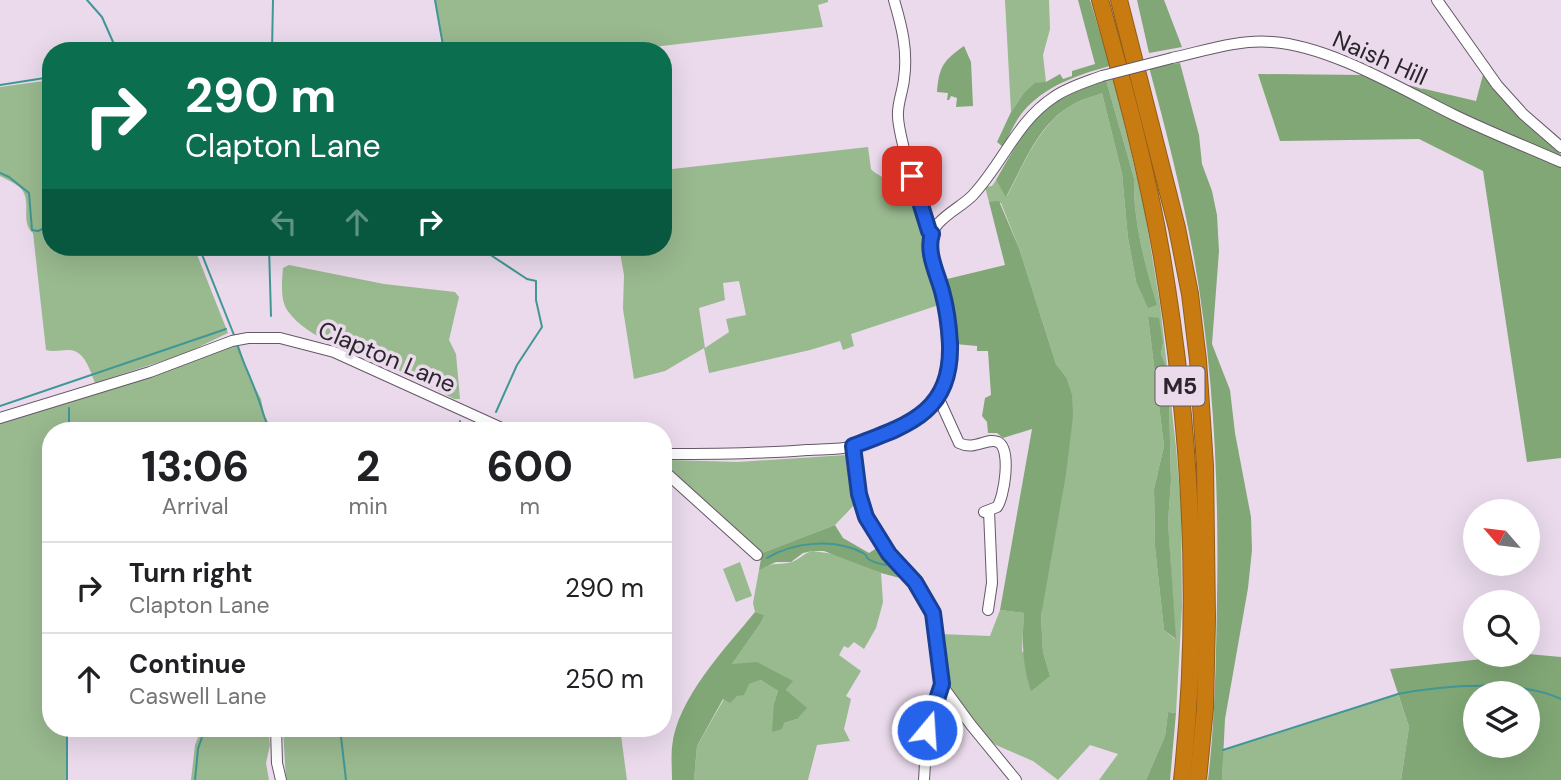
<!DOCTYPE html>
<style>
body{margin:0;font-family:"DM Sans",sans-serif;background:#f2f2f2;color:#202124;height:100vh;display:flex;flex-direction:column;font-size:26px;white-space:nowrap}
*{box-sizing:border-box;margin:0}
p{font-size:23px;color:#757577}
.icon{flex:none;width:38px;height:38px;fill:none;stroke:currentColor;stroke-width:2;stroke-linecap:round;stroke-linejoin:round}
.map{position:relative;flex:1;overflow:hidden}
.side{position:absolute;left:42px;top:422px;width:630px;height:315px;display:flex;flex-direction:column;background:#fff;border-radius:28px;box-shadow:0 7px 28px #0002}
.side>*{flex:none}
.banner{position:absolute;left:42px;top:42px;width:630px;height:214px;border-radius:28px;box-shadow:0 7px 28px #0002;background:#0b6e4f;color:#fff;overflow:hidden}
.needle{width:46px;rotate:298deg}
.buttons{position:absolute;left:1463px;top:499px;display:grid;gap:14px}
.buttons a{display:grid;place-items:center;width:77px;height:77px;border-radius:50%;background:#fff;box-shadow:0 7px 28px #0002;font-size:35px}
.pin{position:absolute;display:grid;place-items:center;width:60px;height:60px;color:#fff;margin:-30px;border-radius:14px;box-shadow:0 4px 10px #0006}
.me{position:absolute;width:77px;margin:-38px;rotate:18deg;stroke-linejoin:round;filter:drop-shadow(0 0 5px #0008)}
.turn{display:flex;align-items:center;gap:24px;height:147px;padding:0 28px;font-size:32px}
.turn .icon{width:91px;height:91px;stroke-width:2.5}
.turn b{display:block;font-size:49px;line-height:60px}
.lanes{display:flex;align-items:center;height:66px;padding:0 28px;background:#0003;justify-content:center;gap:35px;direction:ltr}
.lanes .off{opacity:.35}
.eta{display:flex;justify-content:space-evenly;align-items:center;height:119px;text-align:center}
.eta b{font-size:42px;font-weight:800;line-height:49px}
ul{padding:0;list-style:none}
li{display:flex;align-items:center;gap:21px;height:91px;padding:0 28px;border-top:2px solid #e0e0e0}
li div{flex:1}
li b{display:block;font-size:26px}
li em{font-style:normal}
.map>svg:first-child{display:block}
</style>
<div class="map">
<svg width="1561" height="780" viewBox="0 0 1561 780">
<rect width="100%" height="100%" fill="#eadaec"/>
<g fill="#99b98f" fill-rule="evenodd">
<polygon points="435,0 828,0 828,2 818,5 823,27 619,51 445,51"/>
<polygon points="1005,0 1049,0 1050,29 1043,55 1046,82 1023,94 1011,112"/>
<path d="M1113 77 1144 207 1160 304 1176 447 1181 506 1182 607 1176 713 1168 712 1165 736 1146 780H1099L1118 754 1090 745 1058 780 1033 761 996 745 988 739 949 687 946 679 940 634 990 636 1000 610 1024 613 1022 651 1050 676 1043 652 1041 616 1066 377 1056 364 1019 248 1001 203 989 202 985 187 992 186 996 180 1007 196C1024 164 1039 124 1072 105 1081 99 1093 97 1102 93L1122 174 1128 238 1136 281 1157 306C1145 265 1133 221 1134 178L1106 80ZM1148 317 1163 343 1161 354 1166 366 1169 400 1171 482 1168 522 1175 639 1164 630 1155 547 1154 489 1164 446Z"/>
<path d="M51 80V247H194L228 333 184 354 95 383C90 370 84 349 68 350 60 350 53 352 46 350L33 233C21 223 30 206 24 193 21 185 7 180 0 176V87Z"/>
<path d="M868 147 871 169 874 172 904 190 911 189 942 304 851 334 854 346 843 350 840 341 810 350 709 373 704 348 665 371 634 379 623 309 624 275 619 247H663V170ZM739 281 746 315 726 319 729 332 705 348 699 308 725 300 723 283Z"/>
<path d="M289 265 384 284 455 292 459 297 449 340 456 354 460 399H454C431 387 409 375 386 364 354 350 309 341 287 310 280 299 282 281 283 268Z"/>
<polygon points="238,343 249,376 261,399 264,415 273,430 51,430 51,728 67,728 67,780 0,780 0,423"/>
<polygon points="846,455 850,460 856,503 835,525 762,553 665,464 669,460 738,462"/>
<path d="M812 551 834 554 881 573 883 602 876 628 864 649 854 642 848 648 844 646 839 655 861 671 846 696 851 699 844 729 850 741 817 745 808 780H694L697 746 724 699 730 702 748 684 761 680 778 691 774 703 784 723 797 719 786 690 792 682 732 664 760 624 763 615 755 612 753 603 759 570C772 561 780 566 792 562 800 559 804 553 812 551Z"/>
<polygon points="740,562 752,596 736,602 723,569"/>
<polygon points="1398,694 1409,727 1401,780 1222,780 1223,750"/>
<polygon points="202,728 268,728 270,745 266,763 269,780 191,780 195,745"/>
<polygon points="283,728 620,728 627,780 286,780"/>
</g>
<g fill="#81a776" fill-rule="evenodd">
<path d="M1078 0H1090L1110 66C1077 75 1044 86 1022 113 1014 123 1009 136 1003 147L997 142 1011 112 1023 94 1035 83 1046 82 1060 74 1063 79 1072 76V71L1095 64Z"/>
<polygon points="1137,0 1164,0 1182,47 1149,53"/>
<path d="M964 46 971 62 973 106 956 107 957 98 951 96 949 100H947L948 93 937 92C939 66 944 60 964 46Z"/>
<path d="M1180 63 1199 135 1202 164 1212 191 1217 215 1219 251 1212 344 1230 390 1235 433 1251 517 1252 550 1248 588 1225 719 1222 780H1208C1215 721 1216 660 1217 600 1219 486 1214 371 1194 258 1182 193 1166 130 1149 67Z"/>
<polygon points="1484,71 1519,116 1561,154 1561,458 1527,462 1483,171 1419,139 1280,141 1258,74 1365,75 1476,101"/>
<path d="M1106 80 1134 178C1133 221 1145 265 1157 305L1148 308 1136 281 1128 238 1122 174 1102 93C1093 97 1081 99 1072 105 1038 124 1024 164 1006 197L996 180C1013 151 1030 117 1061 99 1075 91 1091 86 1106 80Z"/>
<path d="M999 201 1019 248 1056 364 1066 377 1072 395 1073 416 1066 474 1041 616 1043 652 1050 676 1031 691C1022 664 1022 641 1024 613L1000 610 1032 429 1003 438 997 433H988L987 422 982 416 985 398 991 395 988 351H977V346L955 344V321L943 280 1005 265 989 202Z"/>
<polygon points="1148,317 1159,318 1163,343 1161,354 1166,366 1169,400 1171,482 1168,522 1176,639 1164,630 1155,547 1154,489 1164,446"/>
<polygon points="835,525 843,538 869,553 880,546 911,581 881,573 824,551 812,551 803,553 791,562 776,562 759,570 762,553"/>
<path d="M755 612 764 615 760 624 732 664 757 662 793 681 786 690 807 708 797 719 784 723 782 729 772 732 774 703 778 691 761 680 749 684 744 695 737 696 730 703 723 699 697 746 694 780H672C672 769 671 758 672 747 677 698 725 649 755 612Z"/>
<path d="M1528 654 1561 657V780H1401L1409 727 1390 669ZM1475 693H1528V746H1475Z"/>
<polygon points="1168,712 1176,713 1170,780 1146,780 1165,736"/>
</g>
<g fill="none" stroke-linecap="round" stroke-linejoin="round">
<g stroke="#419696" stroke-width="2">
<polyline points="87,0 102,17 117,51"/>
<polyline points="435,0 444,51"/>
<polyline points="272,51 273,0"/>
<polyline points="0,85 51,77"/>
<polyline points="0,173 9,177 29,193 32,230 38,231 51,225"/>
<polyline points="199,247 234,335"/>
<polyline points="269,247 271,316"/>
<polyline points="470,247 470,255 489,254 527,279 536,281 536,300 542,327 517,365 496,412"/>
<path d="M237 344C243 363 252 380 258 398 263 410 264 420 270 430"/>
<polyline points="0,406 226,329"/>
<polyline points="460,421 460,430"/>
<polyline points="69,430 69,408"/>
<path d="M767 558C793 542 834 538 863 553 871 558 862 555 870 560 875 563 881 564 886 565"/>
<polyline points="340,728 346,780"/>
<path d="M1223 750 1398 694C1443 685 1519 679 1561 699"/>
<polyline points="67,780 67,728"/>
<polyline points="195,780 198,749 205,728"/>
</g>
<g stroke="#655867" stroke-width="12">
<g id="minor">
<path d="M894 0C902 27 908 51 904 79 903 91 897 104 898 116 898 132 923 225 932 234"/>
<polyline points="1437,0 1497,85 1523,114 1561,147"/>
<path d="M1172 58C1204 51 1239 39 1272 42 1330 46 1401 89 1454 115 1489 132 1525 146 1561 162"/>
<path d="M939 399 959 443C975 451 987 437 998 442 1012 449 1004 498 997 507L984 512"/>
<polyline points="0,418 150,372 232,341 248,338 280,338 334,352 506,430"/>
<polyline points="854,446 859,496 866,517 889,554 915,582 933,613 941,684 927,730 924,780"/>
<path d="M663 454C711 454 759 454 807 450 822 449 840 450 854 446 888 437 941 413 948 376 954 344 948 312 940 281 936 270 931 257 930 245 929 220 959 210 973 195 1003 163 1017 121 1054 97 1068 87 1086 82 1102 76"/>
<polyline points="663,470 757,555"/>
<polyline points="988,610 992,583 989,511"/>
<polyline points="941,684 971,725 1016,780"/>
<polyline points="276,728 277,763 281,780"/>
</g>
</g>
<g stroke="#905d1a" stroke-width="18">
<g id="highway">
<path d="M1100 0C1124 85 1147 170 1162 257 1191 429 1201 606 1182 780"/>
<polyline points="1119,0 1177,228 1190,294 1198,360 1205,466 1207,618 1205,708 1198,780"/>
</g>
</g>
<use href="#minor" stroke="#fff" stroke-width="10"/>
<use href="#highway" stroke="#c77b11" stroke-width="16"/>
<g stroke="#655867" stroke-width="12" stroke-linecap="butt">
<polyline id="minor-bridge" points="1102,76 1172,58"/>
</g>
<use href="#minor-bridge" stroke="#fff" stroke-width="10"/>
</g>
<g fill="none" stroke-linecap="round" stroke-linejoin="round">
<g stroke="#184099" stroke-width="18">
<path id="route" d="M912 176 929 231 932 234C926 252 937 273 942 291 947 309 949 325 950 344 952 412 909 425 853 446L859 494 866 517 889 554 915 582 933 613 942 684 927 730"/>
</g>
<use href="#route" stroke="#2563eb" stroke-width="12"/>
</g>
<g text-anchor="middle" stroke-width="7" stroke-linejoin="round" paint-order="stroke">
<rect fill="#eadaec" stroke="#645b66" stroke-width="2" x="1155.5" y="366.5" width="49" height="39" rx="5"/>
<g font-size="23" font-weight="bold" fill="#2b252c">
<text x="1180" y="394">M5</text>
</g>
<g font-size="24" fill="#2b252c" stroke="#eadaec">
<text transform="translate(1380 58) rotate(24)" y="8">Naish Hill</text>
<text transform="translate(387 357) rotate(23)" y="8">Clapton Lane</text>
</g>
</g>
</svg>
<div class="buttons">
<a><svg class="needle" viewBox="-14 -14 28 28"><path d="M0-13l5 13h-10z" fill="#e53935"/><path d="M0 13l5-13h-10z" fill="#757577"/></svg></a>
<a><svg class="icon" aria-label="search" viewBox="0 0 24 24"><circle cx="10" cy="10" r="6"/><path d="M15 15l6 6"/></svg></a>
<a><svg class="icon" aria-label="layers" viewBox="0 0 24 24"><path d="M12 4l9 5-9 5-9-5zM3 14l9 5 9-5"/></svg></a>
</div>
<div class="pin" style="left:912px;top:176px;background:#d93025"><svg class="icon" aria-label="arrive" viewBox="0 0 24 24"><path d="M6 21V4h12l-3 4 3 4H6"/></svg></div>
<svg class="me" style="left:927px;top:730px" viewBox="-20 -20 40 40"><circle r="17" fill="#2563eb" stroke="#fff" stroke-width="3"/><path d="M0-11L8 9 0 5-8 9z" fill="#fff"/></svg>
<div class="banner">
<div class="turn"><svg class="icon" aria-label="right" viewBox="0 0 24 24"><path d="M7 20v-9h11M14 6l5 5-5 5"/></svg><div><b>290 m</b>Clapton Lane</div></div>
<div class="lanes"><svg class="icon off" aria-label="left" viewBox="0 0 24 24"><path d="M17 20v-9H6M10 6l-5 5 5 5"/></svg><svg class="icon off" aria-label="ahead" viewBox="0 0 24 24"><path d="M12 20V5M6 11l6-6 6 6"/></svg><svg class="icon" aria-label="right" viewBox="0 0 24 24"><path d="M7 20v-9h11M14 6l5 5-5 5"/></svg></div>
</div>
<section class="side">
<div class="eta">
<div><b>13:06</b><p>Arrival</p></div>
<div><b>2</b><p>min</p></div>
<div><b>600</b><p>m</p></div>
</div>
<ul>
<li><svg class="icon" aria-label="right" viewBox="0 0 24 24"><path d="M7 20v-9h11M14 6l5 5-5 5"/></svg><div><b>Turn right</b><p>Clapton Lane</p></div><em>290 m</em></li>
<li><svg class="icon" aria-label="ahead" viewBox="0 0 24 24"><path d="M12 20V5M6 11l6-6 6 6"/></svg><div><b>Continue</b><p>Caswell Lane</p></div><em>250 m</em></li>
</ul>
</section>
</div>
